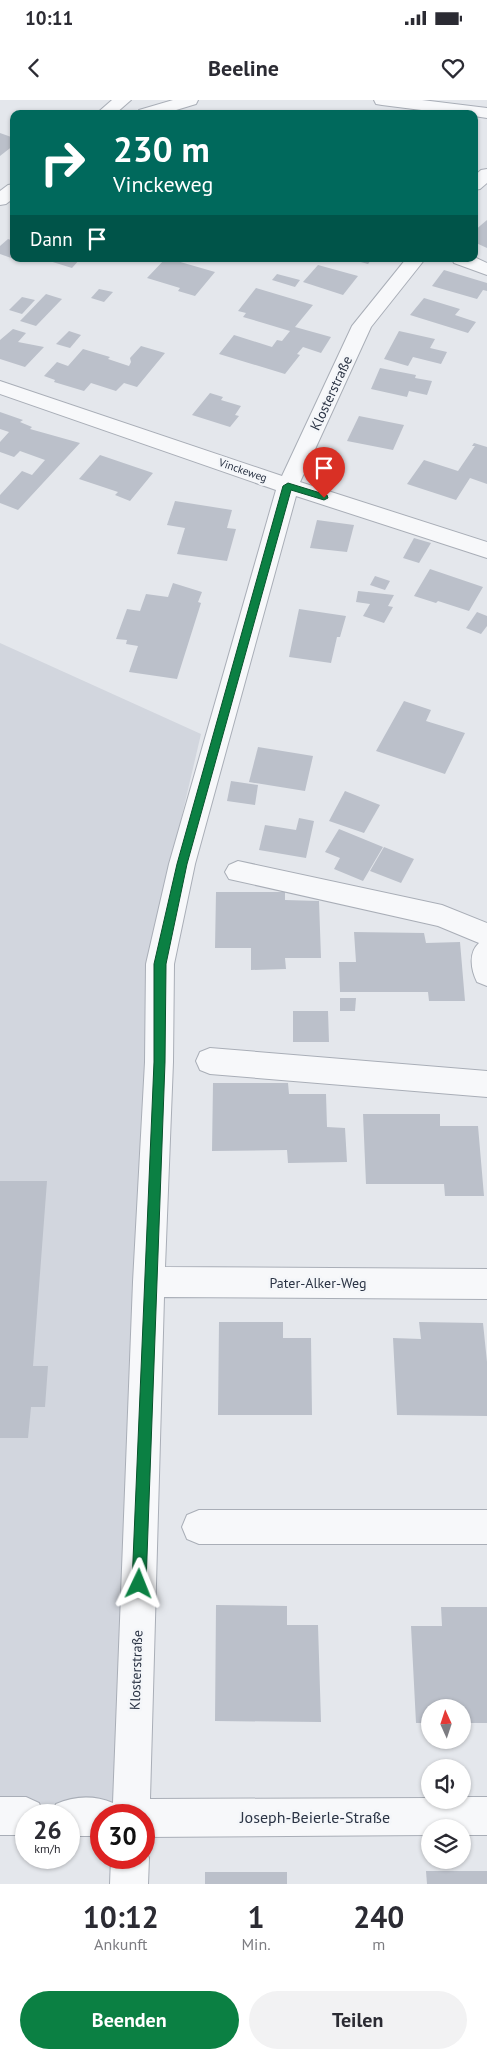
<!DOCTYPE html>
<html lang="de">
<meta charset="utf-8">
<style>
body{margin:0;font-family:"PT Sans",sans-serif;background:#f2f2f3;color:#2b2b33;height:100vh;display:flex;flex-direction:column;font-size:19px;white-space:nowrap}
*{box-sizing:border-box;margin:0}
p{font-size:16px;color:#7c7c81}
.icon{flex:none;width:28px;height:28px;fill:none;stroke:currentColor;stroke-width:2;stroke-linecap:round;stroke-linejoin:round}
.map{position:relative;height:1784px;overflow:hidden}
.side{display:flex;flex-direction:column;background:#fff;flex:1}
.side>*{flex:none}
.banner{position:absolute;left:10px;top:10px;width:468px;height:152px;border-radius:10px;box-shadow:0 1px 4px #0004;background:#00695c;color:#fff;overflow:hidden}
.needle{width:32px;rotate:357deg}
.buttons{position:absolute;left:421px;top:1599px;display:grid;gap:10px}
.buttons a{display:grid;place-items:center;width:50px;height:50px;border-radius:50%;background:#fff;box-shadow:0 1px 4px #0004;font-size:25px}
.speed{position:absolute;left:15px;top:1704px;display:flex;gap:10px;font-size:25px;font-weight:700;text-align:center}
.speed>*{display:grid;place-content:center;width:65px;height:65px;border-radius:50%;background:#fff;box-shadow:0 1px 4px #0004;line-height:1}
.speed small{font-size:12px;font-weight:400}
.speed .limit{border:8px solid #d22;background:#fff;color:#111}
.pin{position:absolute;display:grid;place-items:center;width:42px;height:42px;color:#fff;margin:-51px -21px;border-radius:50% 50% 50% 0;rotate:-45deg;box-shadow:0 0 5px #0007}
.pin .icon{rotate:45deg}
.me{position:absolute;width:55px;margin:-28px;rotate:2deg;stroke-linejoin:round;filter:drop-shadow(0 0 4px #0008)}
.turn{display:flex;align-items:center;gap:18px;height:105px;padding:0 20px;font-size:22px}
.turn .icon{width:65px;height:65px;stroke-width:2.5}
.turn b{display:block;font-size:35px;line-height:42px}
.then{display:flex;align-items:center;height:48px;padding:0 20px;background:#0003;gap:10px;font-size:19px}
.eta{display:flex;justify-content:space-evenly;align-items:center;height:85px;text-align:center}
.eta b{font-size:30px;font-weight:700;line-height:35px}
.action{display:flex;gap:10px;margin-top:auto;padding:10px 20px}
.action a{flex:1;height:58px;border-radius:30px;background:#0b8043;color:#fff;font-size:20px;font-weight:700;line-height:58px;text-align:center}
.action a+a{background:#f2f2f3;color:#2b2b33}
.status{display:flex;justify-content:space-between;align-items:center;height:35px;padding:0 25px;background:#fff;direction:ltr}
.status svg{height:14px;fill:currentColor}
header{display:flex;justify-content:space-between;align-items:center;height:65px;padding:0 20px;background:#fff;font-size:22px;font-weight:700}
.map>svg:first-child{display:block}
</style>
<div class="status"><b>10:11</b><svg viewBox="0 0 49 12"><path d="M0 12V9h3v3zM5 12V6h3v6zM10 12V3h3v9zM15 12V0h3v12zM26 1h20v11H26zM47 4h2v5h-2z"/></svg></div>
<header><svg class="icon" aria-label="back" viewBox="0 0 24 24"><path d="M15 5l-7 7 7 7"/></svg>Beeline<svg class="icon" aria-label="heart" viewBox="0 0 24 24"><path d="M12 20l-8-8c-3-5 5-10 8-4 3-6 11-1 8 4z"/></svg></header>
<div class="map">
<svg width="487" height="1784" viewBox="0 0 487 1784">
<rect width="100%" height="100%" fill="#e4e7ec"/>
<polygon fill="#d2d6de" points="0,543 201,634 148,860 131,1715 101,1715 101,1717 69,1717 69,1715 0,1716"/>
<g fill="#bbc0ca">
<polygon points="0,33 14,38 14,45 0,56"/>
<polygon points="487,120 487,148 474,142 474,131"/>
<polygon points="8,139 14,141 14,159 0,154 0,146"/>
<polygon points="43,159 80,159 72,168"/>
<polygon points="165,159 170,159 215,172 195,196 178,191 180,188 147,178"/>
<polygon points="350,159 372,159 368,164"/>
<polygon points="318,165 358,176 343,195 303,182"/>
<polygon points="444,170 487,183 487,191 483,190 477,199 432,186"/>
<polygon points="277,174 300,180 295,187 272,180"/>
<polygon points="256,188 313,205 295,227 331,237 321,253 303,247 297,254 300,255 285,274 219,254 234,235 272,247 277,240 282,241 290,231 243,217 246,213 238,211"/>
<polygon points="99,189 113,192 104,202 91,198"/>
<polygon points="46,194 62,199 36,226 20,221"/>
<polygon points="22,197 35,200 22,214 9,210"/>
<polygon points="424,198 460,209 455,215 476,222 468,233 410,215"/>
<polygon points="13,229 26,233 18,242 44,247 25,267 0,259 0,240"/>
<polygon points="69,231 81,235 70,248 56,244"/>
<polygon points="399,231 435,239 430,248 447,252 441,264 413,257 408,266 384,259"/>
<polygon points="141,246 165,253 137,287 124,283 116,291 91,283 84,291 54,282 55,280 44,276 57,262 68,266 83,249 110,257 108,259 129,266 131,262 130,258"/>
<polygon points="380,268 416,275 415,278 432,281 427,295 409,291 407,297 371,289"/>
<polygon points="210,293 223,297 221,300 241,306 235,315 239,316 230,327 192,315"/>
<polygon points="0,312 23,320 20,322 32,327 30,329 80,343 18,410 0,403 0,395 22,371 32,375 45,360 20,351 14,357 0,352 0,342 9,332 0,329"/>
<polygon points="359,316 404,325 393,350 347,341"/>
<polygon points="474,343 487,347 487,384 470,378 456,400 407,384 424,360 458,371 475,346 472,346"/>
<polygon points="100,355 153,373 130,401 115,395 118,392 79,379"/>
<polygon points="175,401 232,410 227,428 236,429 227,461 177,454 185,428 167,425"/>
<polygon points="317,420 354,425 347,452 310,448"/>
<polygon points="414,438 431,443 419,463 403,458"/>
<polygon points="430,469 483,487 469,511 438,501 436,503 414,496"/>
<polygon points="375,476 390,481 385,490 370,485"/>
<polygon points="173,483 202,492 198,502 201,503 177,579 129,572 138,546 126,544 127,540 116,539 127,509 140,511 146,494 168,497"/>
<polygon points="358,491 394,495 388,506 393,507 384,523 363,516 370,504 356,502"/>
<polygon points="299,509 346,516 340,537 337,537 331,563 289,557"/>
<polygon points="477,512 487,516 487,526 481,534 466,528"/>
<polygon points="404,601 431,610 426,621 465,633 445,674 376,651"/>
<polygon points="258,647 313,656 305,691 249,682"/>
<polygon points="231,681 258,685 255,705 227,701"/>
<polygon points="345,691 380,705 364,733 329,721"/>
<polygon points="299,718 314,721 306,758 259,750 265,725 296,730"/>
<polygon points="339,729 383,747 363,781 334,769 340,758 325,752"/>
<polygon points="384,747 414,759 401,783 370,771"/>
<polygon points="216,792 285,792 285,800 319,801 321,858 285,858 286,869 251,870 251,848 215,848"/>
<polygon points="354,832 424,833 426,843 460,842 465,901 429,901 428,892 340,892 339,862 356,862"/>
<polygon points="340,898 356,898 355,911 340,911"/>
<polygon points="293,911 328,911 329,942 293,942"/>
<polygon points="213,983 288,983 289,994 326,994 327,1027 345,1028 347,1062 288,1063 287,1050 212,1051"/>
<polygon points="363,1014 440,1014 440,1026 478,1026 484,1096 445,1096 444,1084 366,1084"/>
<polygon points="0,1081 47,1081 33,1266 48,1266 45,1307 31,1307 28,1338 0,1338"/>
<polygon points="219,1222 283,1222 283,1238 311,1238 312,1315 218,1315"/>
<polygon points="419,1222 483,1223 487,1262 487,1316 397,1315 393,1238 421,1239"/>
<polygon points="216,1505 287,1506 287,1525 318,1525 321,1622 215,1621"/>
<polygon points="441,1507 487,1507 487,1623 462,1623 462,1608 430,1608 430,1623 416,1623 411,1526 442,1526"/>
<polygon points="426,1771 487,1771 487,1784 427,1784"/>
<rect x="205" y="1772" width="82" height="12"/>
</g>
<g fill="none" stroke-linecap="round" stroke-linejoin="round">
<g stroke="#a9aeb7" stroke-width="2">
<g id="minor">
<polygon points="112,0 131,0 115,14 96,14"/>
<polygon points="173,0 198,0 196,4 163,14 137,14 139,10"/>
<polygon points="487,69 487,83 480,89 474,90 474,76 481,70"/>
<polygon points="14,84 14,98 6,104 0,105 0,91 8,85"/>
<polygon points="474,157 487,163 487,175 454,163 452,159"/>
<path d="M406 159H425L371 227 300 382 487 442V458L296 396 195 764 174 864 173 962 165 1167 487 1169V1199L164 1197 150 1699 430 1698V1700H462V1697H487V1735H462V1728H430V1735L144 1737V1715H101V1736H69V1715H51L56 1704C74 1696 94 1695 113 1703L133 1182 145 962 146 864 169 764 276 390 0 294V281L282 376 352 226Z"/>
<path d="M238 761 442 805 487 823V886L477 882C471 870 468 853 479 843L438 826 229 779 225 772 229 765Z"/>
<polygon points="210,948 487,971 487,997 210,974 200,970 196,961 200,952"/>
<polygon points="199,1410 487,1410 487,1444 199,1444 187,1439 182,1427 187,1415"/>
<polygon points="0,1697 26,1697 39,1703 44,1715 26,1715 26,1735 0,1735"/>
<polygon points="144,1745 149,1758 148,1784 110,1784 111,1758 144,1758"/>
</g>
</g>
<g stroke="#a9aeb7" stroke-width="2">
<polygon id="tertiary" points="374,0 422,0 487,8 487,18 474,16 474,14 453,14 382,5 376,4"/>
</g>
<use href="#minor" fill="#f7f8fa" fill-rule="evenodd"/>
<use href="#tertiary" fill="#f7f8fa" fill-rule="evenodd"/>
</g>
<polygon fill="#0b8043" stroke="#07532c" points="288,383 327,395 328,398 324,400 291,390 187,764 166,864 165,962 146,1484 144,1489 139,1491 134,1489 132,1484 154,962 154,864 177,764 283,386"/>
<g text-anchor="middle" stroke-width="5" stroke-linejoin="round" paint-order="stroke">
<g font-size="11" fill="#2b3445" stroke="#f4f6f9">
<text transform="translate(243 370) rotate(19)" y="4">Vinckeweg</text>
</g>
<g font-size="14" fill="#2b3445" stroke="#f4f6f9">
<text transform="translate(331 293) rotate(-65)" y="5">Klosterstraße</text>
<text x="318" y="1188">Pater-Alker-Weg</text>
<text transform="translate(136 1570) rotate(-88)" y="5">Klosterstraße</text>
</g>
<g font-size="16" fill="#2b3445" stroke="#f4f6f9">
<text x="315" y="1723">Joseph-Beierle-Straße</text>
</g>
</g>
</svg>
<div class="buttons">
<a><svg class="needle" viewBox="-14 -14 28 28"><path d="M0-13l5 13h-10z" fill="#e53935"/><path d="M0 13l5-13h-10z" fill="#7c7c81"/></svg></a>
<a><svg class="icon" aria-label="sound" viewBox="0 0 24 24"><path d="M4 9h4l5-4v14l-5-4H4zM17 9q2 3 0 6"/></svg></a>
<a><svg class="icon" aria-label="layers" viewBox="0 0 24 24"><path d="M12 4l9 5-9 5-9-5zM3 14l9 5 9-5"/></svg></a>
</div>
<div class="speed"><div>26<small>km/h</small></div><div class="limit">30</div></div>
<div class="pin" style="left:324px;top:398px;background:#d93025"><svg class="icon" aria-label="arrive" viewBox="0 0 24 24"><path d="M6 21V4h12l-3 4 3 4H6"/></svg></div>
<svg class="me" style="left:139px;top:1484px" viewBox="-20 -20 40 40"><path d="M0-17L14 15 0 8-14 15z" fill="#0b8043" stroke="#fff" stroke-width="4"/></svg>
<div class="banner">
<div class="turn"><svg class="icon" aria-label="right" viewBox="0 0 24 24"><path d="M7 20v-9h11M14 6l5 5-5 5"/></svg><div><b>230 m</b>Vinckeweg</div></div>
<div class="then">Dann<svg class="icon" aria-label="arrive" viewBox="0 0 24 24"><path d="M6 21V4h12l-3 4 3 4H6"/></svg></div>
</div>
</div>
<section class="side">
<div class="eta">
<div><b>10:12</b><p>Ankunft</p></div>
<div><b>1</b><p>Min.</p></div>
<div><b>240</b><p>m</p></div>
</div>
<div class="action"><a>Beenden</a><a>Teilen</a></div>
</section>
